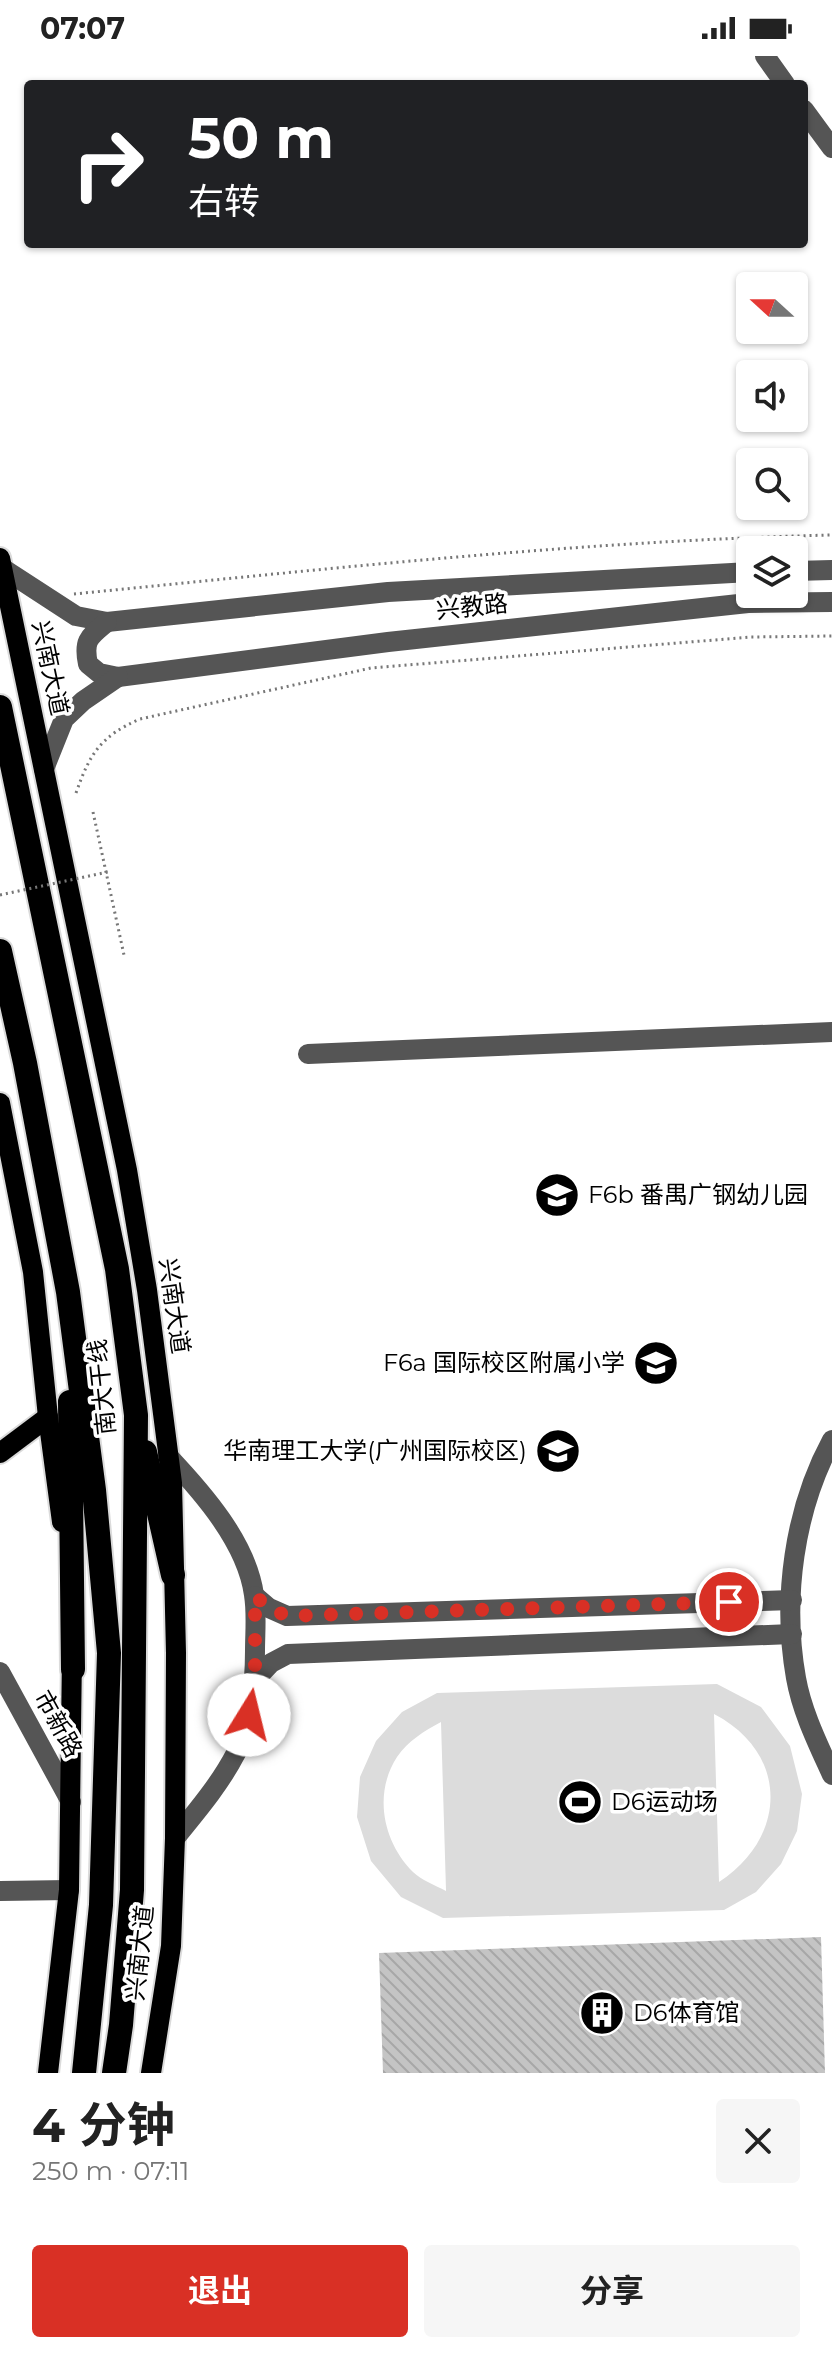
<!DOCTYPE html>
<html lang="zh">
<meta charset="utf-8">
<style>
body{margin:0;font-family:Montserrat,"Noto Sans SC",sans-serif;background:#f6f6f6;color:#222;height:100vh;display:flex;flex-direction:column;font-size:30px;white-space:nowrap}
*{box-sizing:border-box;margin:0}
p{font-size:26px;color:#767676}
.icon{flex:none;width:44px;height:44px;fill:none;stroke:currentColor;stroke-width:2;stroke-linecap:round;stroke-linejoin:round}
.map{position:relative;height:2017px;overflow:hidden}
.drawer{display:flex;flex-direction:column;background:#fff;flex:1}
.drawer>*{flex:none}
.hud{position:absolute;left:24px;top:24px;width:784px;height:168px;border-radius:8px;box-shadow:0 2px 6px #0004;background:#202124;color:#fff;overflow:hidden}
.needle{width:52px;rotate:291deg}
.buttons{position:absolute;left:736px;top:216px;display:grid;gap:16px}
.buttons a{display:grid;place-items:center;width:72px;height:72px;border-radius:8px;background:#fff;box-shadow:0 2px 6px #0004;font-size:40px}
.pin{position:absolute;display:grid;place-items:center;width:68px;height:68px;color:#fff;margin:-34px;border:4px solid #fff;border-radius:50%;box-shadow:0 2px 8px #0007}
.me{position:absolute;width:88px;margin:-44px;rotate:9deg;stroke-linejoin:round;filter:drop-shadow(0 0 6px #0008)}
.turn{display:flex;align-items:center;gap:28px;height:168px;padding:0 32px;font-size:36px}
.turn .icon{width:104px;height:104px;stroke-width:2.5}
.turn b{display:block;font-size:56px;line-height:68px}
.round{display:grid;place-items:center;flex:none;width:84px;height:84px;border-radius:8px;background:#f6f6f6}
.head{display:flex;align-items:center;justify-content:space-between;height:136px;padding:0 32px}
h1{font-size:48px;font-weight:700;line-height:60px}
.button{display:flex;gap:16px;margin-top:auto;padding:16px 32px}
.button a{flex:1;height:92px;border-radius:8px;background:#d93025;color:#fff;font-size:32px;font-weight:700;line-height:92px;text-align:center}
.button a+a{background:#f6f6f6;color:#222}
.status{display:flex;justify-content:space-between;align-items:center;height:56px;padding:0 40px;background:#fff;direction:ltr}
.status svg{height:22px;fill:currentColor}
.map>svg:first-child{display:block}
</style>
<div class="status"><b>07:07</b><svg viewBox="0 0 49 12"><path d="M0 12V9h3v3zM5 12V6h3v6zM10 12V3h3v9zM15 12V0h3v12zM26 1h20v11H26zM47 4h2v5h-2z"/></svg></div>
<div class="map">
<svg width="832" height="2017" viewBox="0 0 832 2017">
<defs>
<pattern id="building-back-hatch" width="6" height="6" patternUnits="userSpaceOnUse" patternTransform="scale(2)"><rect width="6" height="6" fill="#c4c4c4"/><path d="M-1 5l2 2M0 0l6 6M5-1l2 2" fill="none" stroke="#a7a7a7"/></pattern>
</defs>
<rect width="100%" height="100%" fill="#fff"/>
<path fill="#dcdcdc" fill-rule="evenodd" d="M717 1628 761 1651 790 1690 802 1738 797 1775 781 1808 756 1836 724 1854 443 1862 401 1841 371 1805 357 1761 360 1721 376 1685 402 1656 437 1637ZM714 1658C789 1697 788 1781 719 1826ZM441 1666 446 1834V1835C435 1829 421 1824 413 1816 383 1786 373 1738 397 1701 408 1685 424 1675 441 1666Z"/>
<polygon fill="url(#building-back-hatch)" points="821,1881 825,2017 383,2017 379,1897"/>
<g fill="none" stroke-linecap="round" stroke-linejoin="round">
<g stroke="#dbdbdb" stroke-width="24">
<g id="major">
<polyline points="0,502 127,1114 147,1234 172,1427 176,1597 175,1782 171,1890 151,2017"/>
<polyline points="0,1047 33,1216 48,1361 62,1466"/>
<polyline points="0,1397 48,1361"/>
<polyline points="48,2017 69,1834 72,1597"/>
</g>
</g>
<g stroke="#dbdbdb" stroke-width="28">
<g id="highway">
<polyline points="0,651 117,1213 136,1359 132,1834 121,1969 114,2017"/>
<polyline points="0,895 25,1007 68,1236 94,1434 109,1597 101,1849 84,2017"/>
<polyline points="70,1346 73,1613"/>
<polyline points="145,1396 173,1519"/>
</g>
</g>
<g stroke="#777" stroke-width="3" stroke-dasharray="2 4" stroke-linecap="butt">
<path d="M74 538C326 513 579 485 832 479"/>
<path d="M76 737C90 697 101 680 140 663L371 612 751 581 832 580"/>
<polyline points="93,756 124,899"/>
</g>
<g stroke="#555" stroke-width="20">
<polyline points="765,0 785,28"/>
<polyline points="804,54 832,92"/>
<polyline points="2,512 76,560 107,566 388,536 750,516"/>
<polyline points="794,515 832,514"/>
<path d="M107 566C89 581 83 584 88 608L99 617 118 621 388 586 748 547 832 546"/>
<polyline points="44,713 64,663 83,645 118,621"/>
<polyline points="308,998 832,976"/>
<path d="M832 1384C794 1454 782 1543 796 1622 802 1656 818 1688 832 1719"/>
<path d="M168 1400C203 1437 247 1487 254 1539 257 1557 255 1577 255 1595 255 1629 251 1665 236 1697 220 1728 197 1755 175 1782"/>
<polyline points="255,1540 269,1552 287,1560 792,1544"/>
<polyline points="0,1616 71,1746"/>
<polyline points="255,1624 271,1607 288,1598 792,1578"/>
<polyline points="0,1835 69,1834"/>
</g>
<use href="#major" stroke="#000" stroke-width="20"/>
<use href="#highway" stroke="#000" stroke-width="24"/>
<polyline stroke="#777" stroke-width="3" stroke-dasharray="2 4" stroke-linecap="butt" points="0,839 108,816"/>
</g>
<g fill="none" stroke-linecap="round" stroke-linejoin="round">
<polyline stroke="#d93025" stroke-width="14" stroke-dasharray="0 25.2" points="249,1659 255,1624 255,1540 269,1552 287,1560 729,1546"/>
</g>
<defs>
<g id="school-disc" transform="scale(2.3)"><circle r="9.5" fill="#000" stroke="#fff"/><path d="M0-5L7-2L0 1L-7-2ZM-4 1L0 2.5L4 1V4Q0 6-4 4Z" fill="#fff"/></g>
<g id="university-disc" transform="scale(2.3)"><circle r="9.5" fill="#000" stroke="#fff"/><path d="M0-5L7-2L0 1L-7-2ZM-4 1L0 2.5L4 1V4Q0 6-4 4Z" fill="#fff"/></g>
<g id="stadium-disc" transform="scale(2.3)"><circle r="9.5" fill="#000" stroke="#fff"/><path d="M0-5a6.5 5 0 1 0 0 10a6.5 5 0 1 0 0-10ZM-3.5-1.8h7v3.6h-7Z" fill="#fff"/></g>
<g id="building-disc" transform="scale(2.3)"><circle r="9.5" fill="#000" stroke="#fff"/><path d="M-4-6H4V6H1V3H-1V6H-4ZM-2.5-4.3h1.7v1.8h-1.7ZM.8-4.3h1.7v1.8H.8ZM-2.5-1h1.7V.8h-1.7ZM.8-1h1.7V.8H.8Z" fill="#fff"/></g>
</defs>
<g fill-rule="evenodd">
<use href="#school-disc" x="557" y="1139"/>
<use href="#school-disc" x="656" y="1307"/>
<use href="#university-disc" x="558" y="1395"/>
<use href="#stadium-disc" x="580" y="1746"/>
<use href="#building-disc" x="602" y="1957"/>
</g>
<g text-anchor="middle" stroke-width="7" stroke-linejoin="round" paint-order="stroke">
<g font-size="24" fill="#000" stroke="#fff">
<text transform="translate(472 551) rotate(-6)" y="8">兴教路</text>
<text transform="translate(50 612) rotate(78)" y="8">兴南大道</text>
<text transform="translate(174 1250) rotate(82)" y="8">兴南大道</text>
<text transform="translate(102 1331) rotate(-96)" y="8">南大干线</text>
<text transform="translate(58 1668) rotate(61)" y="8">市新路</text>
<text transform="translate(140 1897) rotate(-84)" y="8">兴南大道</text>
</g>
<g font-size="24" fill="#000" stroke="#fff" text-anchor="start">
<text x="588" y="1147">F6b 番禺广钢幼儿园</text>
<text x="625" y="1315" text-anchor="end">F6a 国际校区附属小学</text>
<text x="527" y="1403" text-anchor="end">华南理工大学(广州国际校区)</text>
<text x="611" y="1754">D6运动场</text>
<text x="633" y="1965">D6体育馆</text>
</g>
</g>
</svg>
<div class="buttons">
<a><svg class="needle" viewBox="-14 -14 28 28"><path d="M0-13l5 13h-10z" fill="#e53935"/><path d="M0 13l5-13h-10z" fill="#767676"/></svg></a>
<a><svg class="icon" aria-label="sound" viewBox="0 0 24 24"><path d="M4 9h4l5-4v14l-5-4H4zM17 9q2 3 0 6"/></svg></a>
<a><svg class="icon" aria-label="search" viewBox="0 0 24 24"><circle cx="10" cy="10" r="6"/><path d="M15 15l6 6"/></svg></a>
<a><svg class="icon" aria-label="layers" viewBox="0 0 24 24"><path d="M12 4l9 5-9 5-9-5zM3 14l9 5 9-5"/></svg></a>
</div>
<div class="pin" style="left:729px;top:1546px;background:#d93025"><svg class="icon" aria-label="arrive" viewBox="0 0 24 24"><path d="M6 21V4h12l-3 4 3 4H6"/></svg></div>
<svg class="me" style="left:249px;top:1659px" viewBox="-20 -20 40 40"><circle r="19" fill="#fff"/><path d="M0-13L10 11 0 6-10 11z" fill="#d93025"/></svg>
<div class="hud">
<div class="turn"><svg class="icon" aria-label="right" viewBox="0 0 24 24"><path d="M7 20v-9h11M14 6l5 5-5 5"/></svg><div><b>50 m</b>右转</div></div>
</div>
</div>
<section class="drawer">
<div class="head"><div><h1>4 分钟</h1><p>250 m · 07:11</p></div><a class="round"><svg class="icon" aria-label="close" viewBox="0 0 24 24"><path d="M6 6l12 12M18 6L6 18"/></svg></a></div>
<div class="button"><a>退出</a><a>分享</a></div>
</section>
